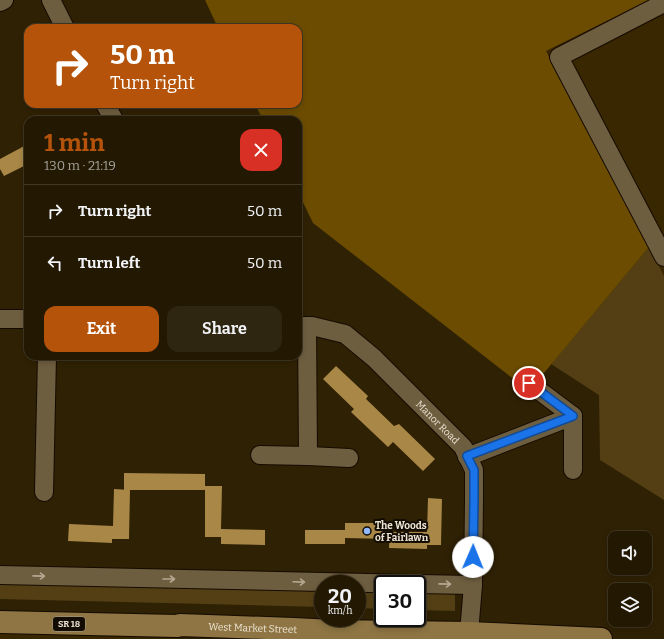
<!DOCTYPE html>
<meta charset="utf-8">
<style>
body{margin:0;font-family:Bitter,serif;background:#2f2612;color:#f1f3f6;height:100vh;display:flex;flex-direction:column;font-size:15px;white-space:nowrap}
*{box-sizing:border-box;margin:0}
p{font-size:13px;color:#a3a09a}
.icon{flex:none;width:22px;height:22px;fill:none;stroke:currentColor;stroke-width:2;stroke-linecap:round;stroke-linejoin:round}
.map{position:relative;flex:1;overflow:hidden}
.sheet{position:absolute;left:24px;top:116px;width:278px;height:244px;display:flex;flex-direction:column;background:#231903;border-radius:12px;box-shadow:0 2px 6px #0003,0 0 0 1px #403825}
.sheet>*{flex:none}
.hud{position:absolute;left:24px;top:24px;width:278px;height:84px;border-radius:12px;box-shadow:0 2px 6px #0003,0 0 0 1px #403825;background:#b45309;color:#fff;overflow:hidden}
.tools{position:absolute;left:608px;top:531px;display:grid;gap:8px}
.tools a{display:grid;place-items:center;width:44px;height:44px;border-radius:8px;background:#231903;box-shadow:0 2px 6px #0003,0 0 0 1px #403825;font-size:20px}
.speed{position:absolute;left:314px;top:575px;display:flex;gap:8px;font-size:20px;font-weight:700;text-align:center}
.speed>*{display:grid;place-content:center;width:52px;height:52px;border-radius:50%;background:#231903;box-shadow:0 2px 6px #0003,0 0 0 1px #403825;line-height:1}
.speed small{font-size:10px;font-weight:400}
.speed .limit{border:2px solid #111;border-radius:6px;background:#fff;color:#111}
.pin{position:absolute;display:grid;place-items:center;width:34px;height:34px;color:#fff;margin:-17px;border:2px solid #fff;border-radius:50%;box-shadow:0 1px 4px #0007}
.me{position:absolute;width:44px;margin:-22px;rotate:1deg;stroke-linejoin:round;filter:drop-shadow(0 0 3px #0008)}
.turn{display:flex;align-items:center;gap:14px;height:84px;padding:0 20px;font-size:18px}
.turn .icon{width:52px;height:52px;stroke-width:2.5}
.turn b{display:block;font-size:28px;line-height:34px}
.round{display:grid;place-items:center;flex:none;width:42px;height:42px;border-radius:12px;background:#2f2612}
.headline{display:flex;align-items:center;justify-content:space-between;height:68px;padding:0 20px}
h1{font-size:24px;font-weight:700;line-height:30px;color:#b45309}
.cta{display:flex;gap:8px;margin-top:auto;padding:8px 20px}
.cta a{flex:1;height:46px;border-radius:12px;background:#b45309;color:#fff;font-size:16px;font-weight:700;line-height:46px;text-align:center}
.cta a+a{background:#2f2612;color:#f1f3f6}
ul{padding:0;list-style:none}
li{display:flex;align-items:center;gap:12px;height:52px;padding:0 20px;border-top:1px solid #403825}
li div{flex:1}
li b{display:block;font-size:15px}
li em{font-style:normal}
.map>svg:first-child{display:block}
</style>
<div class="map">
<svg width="664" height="639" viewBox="0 0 664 639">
<rect width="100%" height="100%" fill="#2f2104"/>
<g fill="#392701">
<polygon points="649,0 664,0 664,276 546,51"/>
<polygon points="0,622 177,626 177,639 0,639"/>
</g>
<g fill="#543f14">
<polygon points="649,247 664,276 664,500 600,460 599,395 551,364"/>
<polygon points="0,580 323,589 323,607 0,599"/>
<polygon points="357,589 383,590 383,609 357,608"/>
<polygon points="417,591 455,592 455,611 417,610"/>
</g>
<polygon fill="#6b4c00" points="205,0 649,0 546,51 649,247 529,391 313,223 298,192 298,120 263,120 255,104 298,104 298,28 218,28"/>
<g fill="#a98747">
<polygon points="28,144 28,164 4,176 0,169 0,159"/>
<polygon points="336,366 368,396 366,399 394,426 399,424 435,459 423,471 393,442 388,447 351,412 354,409 323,379"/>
<polygon points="124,473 205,474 205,490 124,490"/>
<polygon points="205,486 222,486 221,529 265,530 265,545 221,544 221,537 205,537"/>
<polygon points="114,489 130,490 129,539 112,539 112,543 68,541 69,524 113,526"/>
<polygon points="428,498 442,499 441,545 427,545 427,549 389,548 390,532 427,532"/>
<polygon points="345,523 389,523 389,539 345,538 345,531 345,544 305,544 305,530 345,530"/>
</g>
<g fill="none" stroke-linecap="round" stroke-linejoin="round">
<g stroke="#150b00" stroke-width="20">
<g id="minor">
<polyline points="51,0 65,28"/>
<polyline points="0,2 4,0"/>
<polyline points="664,3 559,57 664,257"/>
<polyline points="105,104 114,120"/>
<polyline points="0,319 28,319"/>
<path id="s1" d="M298 326H312L345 334 374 358 463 447 474 470V500L473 585 469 633"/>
<polyline points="307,326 308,456"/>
<polyline points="529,383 573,416 573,470"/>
<polyline points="260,455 308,456 349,458"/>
<polyline points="467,457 573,416"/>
<polyline points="44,492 47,356"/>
<polyline points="0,575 414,584"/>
<polyline points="417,584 473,585"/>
</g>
</g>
<g stroke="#150b00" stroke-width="24">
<g id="major">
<path id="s2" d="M0 622 177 626 180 625 294 629 333 631 469 633 601 639"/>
</g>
</g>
<use href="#minor" stroke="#6e5e40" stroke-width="18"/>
<use href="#major" stroke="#8e7543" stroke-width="22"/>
</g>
<defs><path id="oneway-shaft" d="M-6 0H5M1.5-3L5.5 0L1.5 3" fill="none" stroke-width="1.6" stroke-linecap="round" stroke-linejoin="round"/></defs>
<g stroke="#b4a891">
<use href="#oneway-shaft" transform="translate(39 576) rotate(1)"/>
<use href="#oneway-shaft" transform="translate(169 579)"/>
<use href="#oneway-shaft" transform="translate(299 582) rotate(2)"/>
<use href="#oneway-shaft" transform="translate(445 584) rotate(1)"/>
</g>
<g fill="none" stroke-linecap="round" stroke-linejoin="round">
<g stroke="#114b97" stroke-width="10">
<polyline id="route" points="473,557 474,500 474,470 467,456 573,416 529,383"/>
</g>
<use href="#route" stroke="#1a73e8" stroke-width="7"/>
</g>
<circle fill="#91b8fd" stroke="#120c03" stroke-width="1.5" cx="367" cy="531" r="4"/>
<g text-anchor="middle" stroke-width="4" stroke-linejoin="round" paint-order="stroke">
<rect fill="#120c03" stroke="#aba395" stroke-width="1" x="53" y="617" width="32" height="14" rx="3"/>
<g font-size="9" font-weight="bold" fill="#ede4d4">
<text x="69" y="627">SR 18</text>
</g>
<g font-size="10" fill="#ede4d4" stroke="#120c03">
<text dy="4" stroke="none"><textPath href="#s1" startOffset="176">Manor Road</textPath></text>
<text dy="4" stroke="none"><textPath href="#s2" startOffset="253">West Market Street</textPath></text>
</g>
<g font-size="10" font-weight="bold" fill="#ede4d4" stroke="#120c03" text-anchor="start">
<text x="375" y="529">The Woods<tspan x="375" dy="12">of Fairlawn</tspan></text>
</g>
</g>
</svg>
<div class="tools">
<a><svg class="icon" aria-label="sound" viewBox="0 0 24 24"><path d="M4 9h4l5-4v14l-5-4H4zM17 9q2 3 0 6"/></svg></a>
<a><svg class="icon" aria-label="layers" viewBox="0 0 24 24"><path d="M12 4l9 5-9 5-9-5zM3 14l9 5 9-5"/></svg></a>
</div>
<div class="speed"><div>20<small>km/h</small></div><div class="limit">30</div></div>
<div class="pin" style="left:529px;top:383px;background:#d93025"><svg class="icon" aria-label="arrive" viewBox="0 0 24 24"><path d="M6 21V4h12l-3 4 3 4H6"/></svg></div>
<svg class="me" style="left:473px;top:557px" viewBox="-20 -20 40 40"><circle r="19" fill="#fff"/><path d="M0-13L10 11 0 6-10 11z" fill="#1a73e8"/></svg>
<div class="hud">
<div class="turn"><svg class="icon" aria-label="right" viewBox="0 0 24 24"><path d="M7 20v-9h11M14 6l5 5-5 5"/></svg><div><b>50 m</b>Turn right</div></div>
</div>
<section class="sheet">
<div class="headline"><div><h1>1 min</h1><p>130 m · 21:19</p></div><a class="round" style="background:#d93025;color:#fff"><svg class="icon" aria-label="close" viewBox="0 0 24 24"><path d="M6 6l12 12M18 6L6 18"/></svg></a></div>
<ul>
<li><svg class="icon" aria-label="right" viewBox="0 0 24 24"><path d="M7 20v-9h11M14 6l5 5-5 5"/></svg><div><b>Turn right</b></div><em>50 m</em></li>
<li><svg class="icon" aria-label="left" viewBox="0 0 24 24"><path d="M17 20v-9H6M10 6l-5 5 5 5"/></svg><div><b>Turn left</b></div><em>50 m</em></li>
</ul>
<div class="cta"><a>Exit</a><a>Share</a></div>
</section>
</div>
